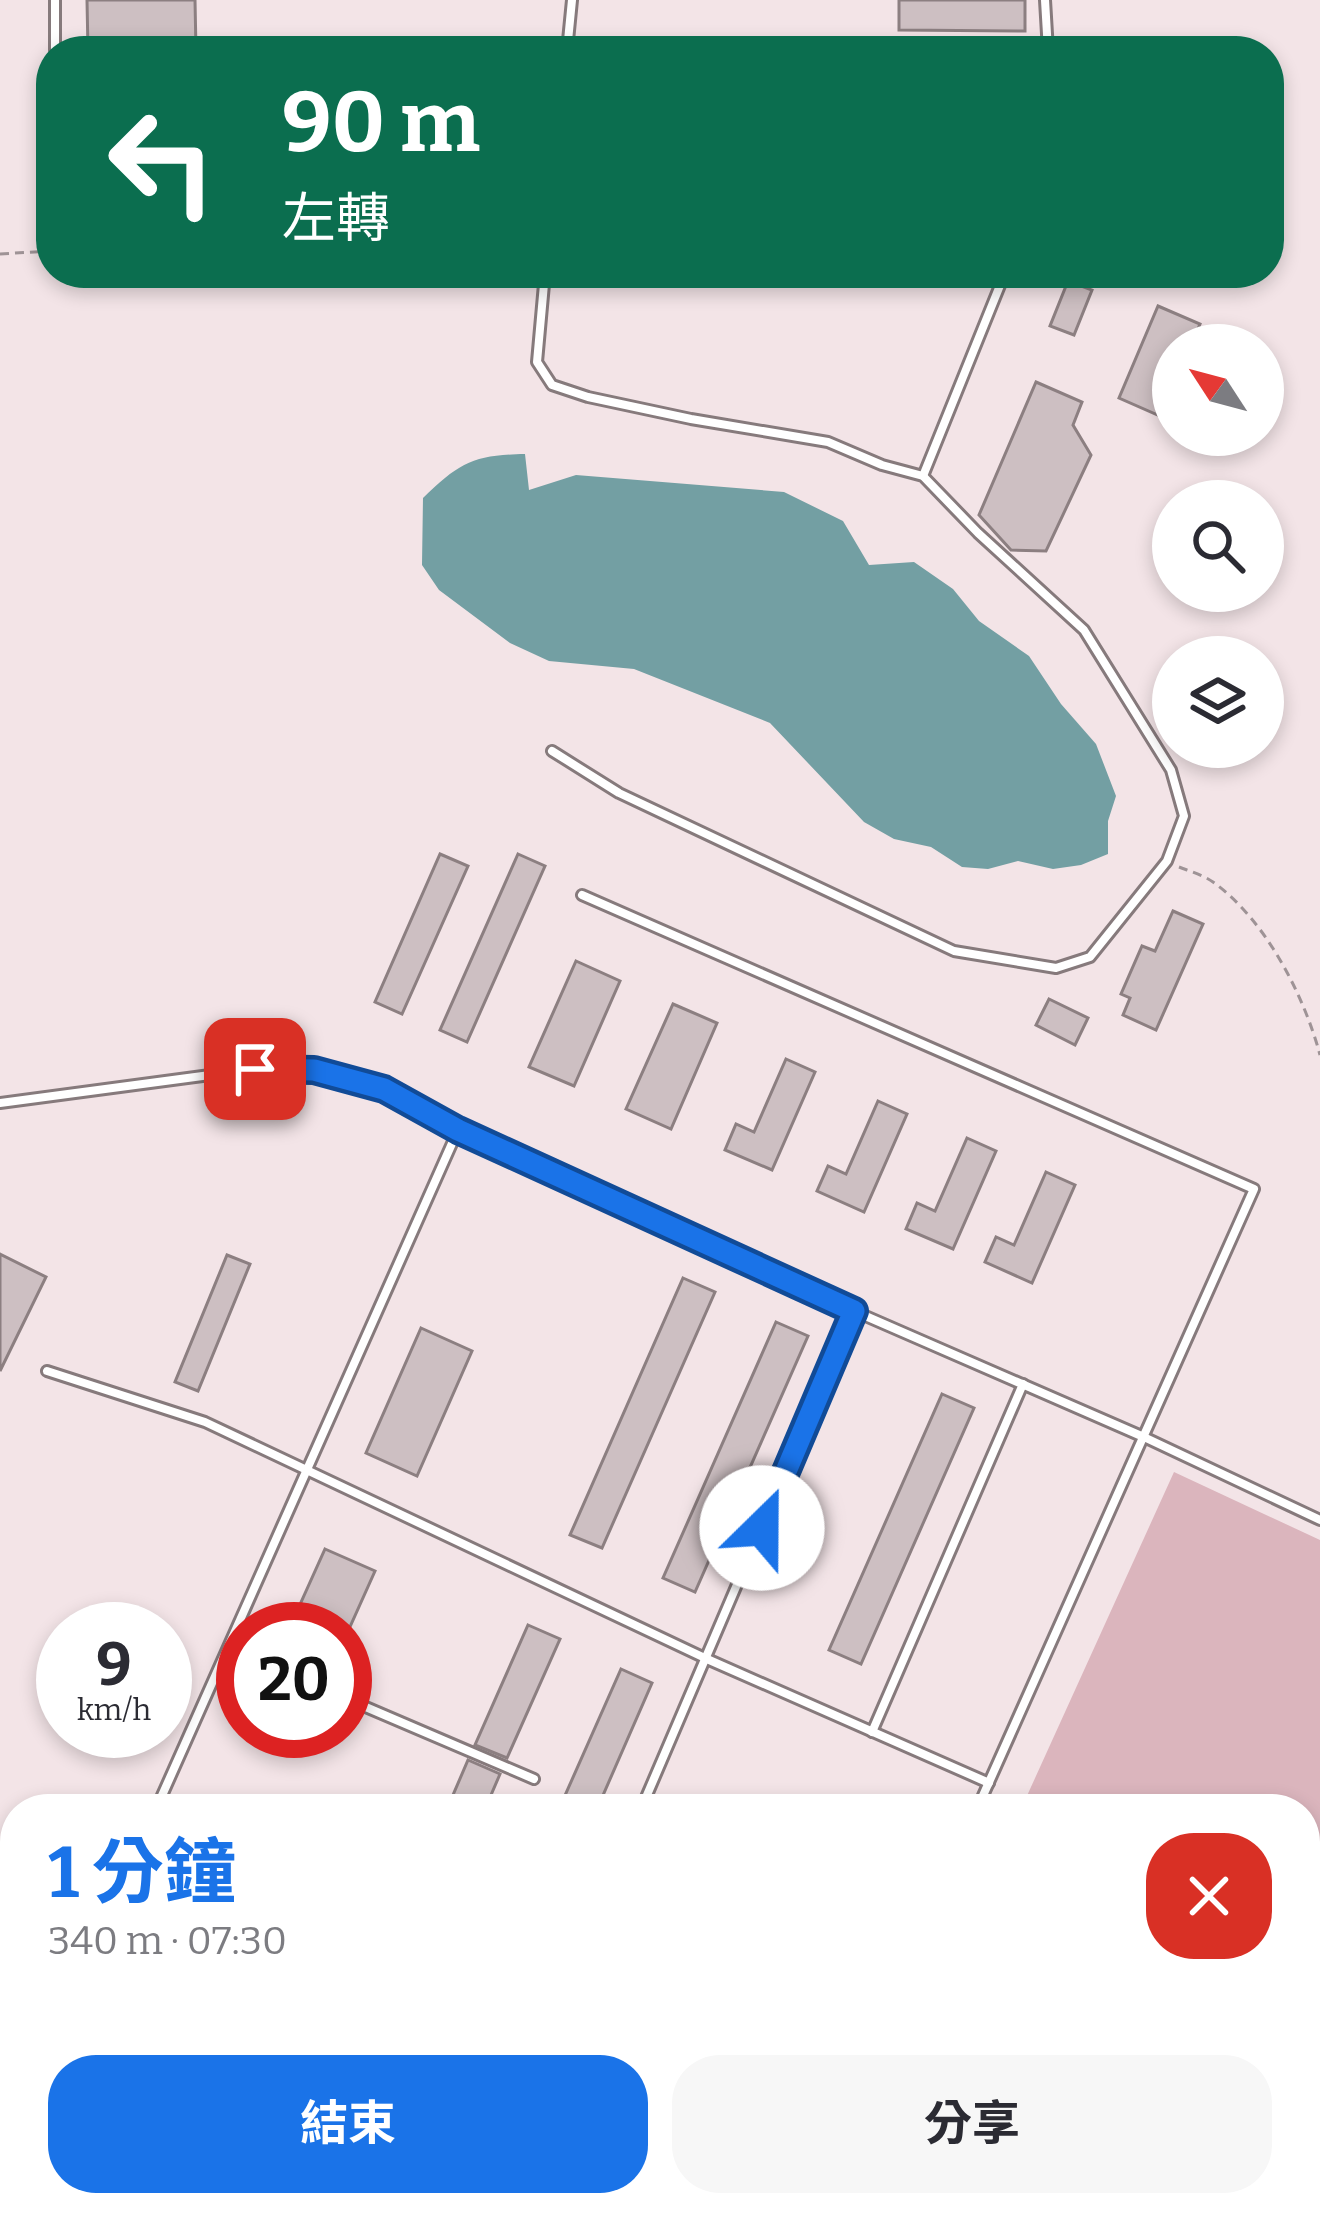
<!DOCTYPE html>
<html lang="zh-TW">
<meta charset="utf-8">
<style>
body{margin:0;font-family:Bitter,"Noto Sans TC",serif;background:#f7f7f7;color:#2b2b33;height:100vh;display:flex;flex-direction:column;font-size:45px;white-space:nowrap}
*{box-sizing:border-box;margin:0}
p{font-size:39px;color:#7c7c81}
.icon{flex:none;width:66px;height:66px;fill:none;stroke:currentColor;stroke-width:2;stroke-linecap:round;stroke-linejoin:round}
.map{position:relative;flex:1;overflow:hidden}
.details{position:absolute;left:0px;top:1794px;width:1320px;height:423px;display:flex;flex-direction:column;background:#fff;border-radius:48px 48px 0 0;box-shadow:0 6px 18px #0003}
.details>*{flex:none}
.hud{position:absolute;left:36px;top:36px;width:1248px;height:252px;border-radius:48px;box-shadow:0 6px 18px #0003;background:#0b6e4f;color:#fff;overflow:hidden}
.needle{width:78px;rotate:306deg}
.buttons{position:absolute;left:1152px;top:324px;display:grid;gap:24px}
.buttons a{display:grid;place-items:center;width:132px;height:132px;border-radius:50%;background:#fff;box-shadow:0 6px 18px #0003;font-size:60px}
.speed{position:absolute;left:36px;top:1602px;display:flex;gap:24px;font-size:60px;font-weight:700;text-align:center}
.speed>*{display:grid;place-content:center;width:156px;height:156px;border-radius:50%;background:#fff;box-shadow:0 6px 18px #0003;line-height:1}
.speed small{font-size:30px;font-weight:400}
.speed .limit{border:18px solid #d22;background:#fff;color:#111}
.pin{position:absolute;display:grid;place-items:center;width:102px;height:102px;color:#fff;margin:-51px;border-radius:24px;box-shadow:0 6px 18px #0006}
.me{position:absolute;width:132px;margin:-66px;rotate:23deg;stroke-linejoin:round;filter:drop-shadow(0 0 9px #0008)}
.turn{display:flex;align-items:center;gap:42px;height:252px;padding:0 48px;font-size:54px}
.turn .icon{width:156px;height:156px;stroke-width:2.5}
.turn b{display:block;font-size:84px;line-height:102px}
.round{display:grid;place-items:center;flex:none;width:126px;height:126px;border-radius:48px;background:#f7f7f7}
.overview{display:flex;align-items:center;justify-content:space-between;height:204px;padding:0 48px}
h1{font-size:72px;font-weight:700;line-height:90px;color:#1a73e8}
.button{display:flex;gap:24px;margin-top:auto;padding:24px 48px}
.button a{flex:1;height:138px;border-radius:48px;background:#1a73e8;color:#fff;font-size:48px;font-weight:700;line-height:138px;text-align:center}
.button a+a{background:#f7f7f7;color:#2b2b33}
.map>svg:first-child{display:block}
</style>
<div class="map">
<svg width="1320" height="2215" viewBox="0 0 1320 2215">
<rect width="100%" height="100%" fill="#f3e4e7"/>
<g fill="#dbb5bd">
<polygon points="1174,1472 1320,1540 1320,2129 1305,2122 1305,1809 1021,1809"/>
<polygon points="842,2202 1105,2202 1099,2215 836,2215"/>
</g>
<path fill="#739fa3" d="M525 454 529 490 576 475 784 492 843 521 869 565 914 562 953 589 979 621 1029 656 1061 704 1096 744 1116 796 1108 821V854L1081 865 1053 869 1018 861 988 869 962 867 931 847 894 839 864 822 770 723 634 669 549 661 510 643 439 590 422 565 423 498C460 462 474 455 525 454Z"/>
<g fill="#cdbfc2" stroke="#8c7f81" stroke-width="3">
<polygon points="87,0 195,0 196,51 88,51"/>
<polygon points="899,0 1025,0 1025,31 899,30"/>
<polygon points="1068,281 1092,290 1074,335 1050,326"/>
<polygon points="1158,306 1200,324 1191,345 1173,345 1173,386 1160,416 1119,398"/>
<polygon points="1036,382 1082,402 1073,425 1091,455 1046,551 1011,550 979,515"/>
<polygon points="440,854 468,866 402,1014 375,1002"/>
<polygon points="518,854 545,866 467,1042 440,1030"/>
<polygon points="1173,911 1203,924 1156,1030 1123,1015 1130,998 1121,994 1142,946 1155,951"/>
<polygon points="576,961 620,981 574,1086 529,1067"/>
<polygon points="1049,999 1088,1018 1075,1045 1036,1025"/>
<polygon points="673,1004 717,1023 671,1129 626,1109"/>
<polygon points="786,1059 815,1072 772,1170 725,1150 736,1124 754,1132"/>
<polygon points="878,1101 907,1114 864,1212 817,1191 828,1166 846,1174"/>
<polygon points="967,1138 996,1151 953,1249 906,1229 917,1203 935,1211"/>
<polygon points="1046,1172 1075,1185 1032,1283 985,1262 996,1237 1014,1245"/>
<polygon points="0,1254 46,1277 0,1371"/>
<polygon points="227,1255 250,1264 198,1391 175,1382"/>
<polygon points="683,1278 715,1292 602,1548 570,1535"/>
<polygon points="776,1322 808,1336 695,1592 663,1578"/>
<polygon points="421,1328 472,1351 417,1476 366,1453"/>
<polygon points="942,1394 974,1408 861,1664 829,1650"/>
<polygon points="325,1549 375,1571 349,1629 289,1629"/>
<polygon points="528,1625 560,1639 507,1758 475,1745"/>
<polygon points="621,1669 652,1683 597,1809 559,1809"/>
<polygon points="468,1760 500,1774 485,1809 447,1809"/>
</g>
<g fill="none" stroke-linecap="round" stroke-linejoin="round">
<g stroke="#867a7c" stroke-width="14">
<g id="lane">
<polyline points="55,0 55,51"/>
<polyline points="1045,0 1048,51"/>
<polyline points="567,51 572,0"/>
<polyline points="545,273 537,362 552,385 588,397 691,419 828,442 882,465 923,476 978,533 1084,630 1171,770 1184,816 1167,861 1090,957 1056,968 954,951 619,793 552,751"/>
<polyline points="923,476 1005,273"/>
<polyline points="582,895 1254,1189 977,1809"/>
<polyline points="0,1103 255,1069 314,1070 384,1089 458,1130 854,1311 1146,1438 1320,1520"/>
<polyline points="47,1371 205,1422 707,1659 989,1783"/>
<polyline points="354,1702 534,1779"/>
<polyline points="872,1732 1023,1384"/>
<polyline points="156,1809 458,1130"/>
<polyline points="641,1809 854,1311"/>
<polyline points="3,2161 15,2167"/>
<polyline points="0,2167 15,2132"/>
<polyline points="89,2202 116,2215"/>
<polyline points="464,2215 470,2202"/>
<polyline points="804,2215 810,2202"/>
</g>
</g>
<g stroke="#9e9396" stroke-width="3" stroke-dasharray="9 6" stroke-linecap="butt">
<polyline points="0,254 51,251"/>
<polyline points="284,273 290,273"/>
<path d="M1179 867C1189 871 1203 875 1213 882 1265 919 1304 995 1320 1055"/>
</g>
<use href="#lane" stroke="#fff" stroke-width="8"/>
</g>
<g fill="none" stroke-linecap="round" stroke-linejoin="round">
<g stroke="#114b97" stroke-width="30">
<polyline id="route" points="255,1069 314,1070 384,1089 458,1130 854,1311 762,1528"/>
</g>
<use href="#route" stroke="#1a73e8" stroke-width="21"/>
</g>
</svg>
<div class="buttons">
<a><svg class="needle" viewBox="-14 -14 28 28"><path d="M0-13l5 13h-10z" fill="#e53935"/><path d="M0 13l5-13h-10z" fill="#7c7c81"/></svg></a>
<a><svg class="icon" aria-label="search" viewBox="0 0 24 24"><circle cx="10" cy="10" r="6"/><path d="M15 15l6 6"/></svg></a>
<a><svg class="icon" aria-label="layers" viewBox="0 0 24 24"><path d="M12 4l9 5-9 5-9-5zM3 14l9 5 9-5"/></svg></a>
</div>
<div class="speed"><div>9<small>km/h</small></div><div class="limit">20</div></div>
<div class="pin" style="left:255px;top:1069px;background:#d93025"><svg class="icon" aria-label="arrive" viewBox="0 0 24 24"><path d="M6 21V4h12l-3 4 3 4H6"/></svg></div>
<svg class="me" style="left:762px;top:1528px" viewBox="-20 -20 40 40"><circle r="19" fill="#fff"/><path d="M0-13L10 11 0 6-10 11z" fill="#1a73e8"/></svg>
<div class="hud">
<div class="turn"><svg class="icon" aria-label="left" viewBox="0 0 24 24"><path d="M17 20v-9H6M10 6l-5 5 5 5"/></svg><div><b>90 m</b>左轉</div></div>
</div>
<section class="details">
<div class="overview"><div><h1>1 分鐘</h1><p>340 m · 07:30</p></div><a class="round" style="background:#d93025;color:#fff"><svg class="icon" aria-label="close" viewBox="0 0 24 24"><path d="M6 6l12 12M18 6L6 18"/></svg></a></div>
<div class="button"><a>結束</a><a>分享</a></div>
</section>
</div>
